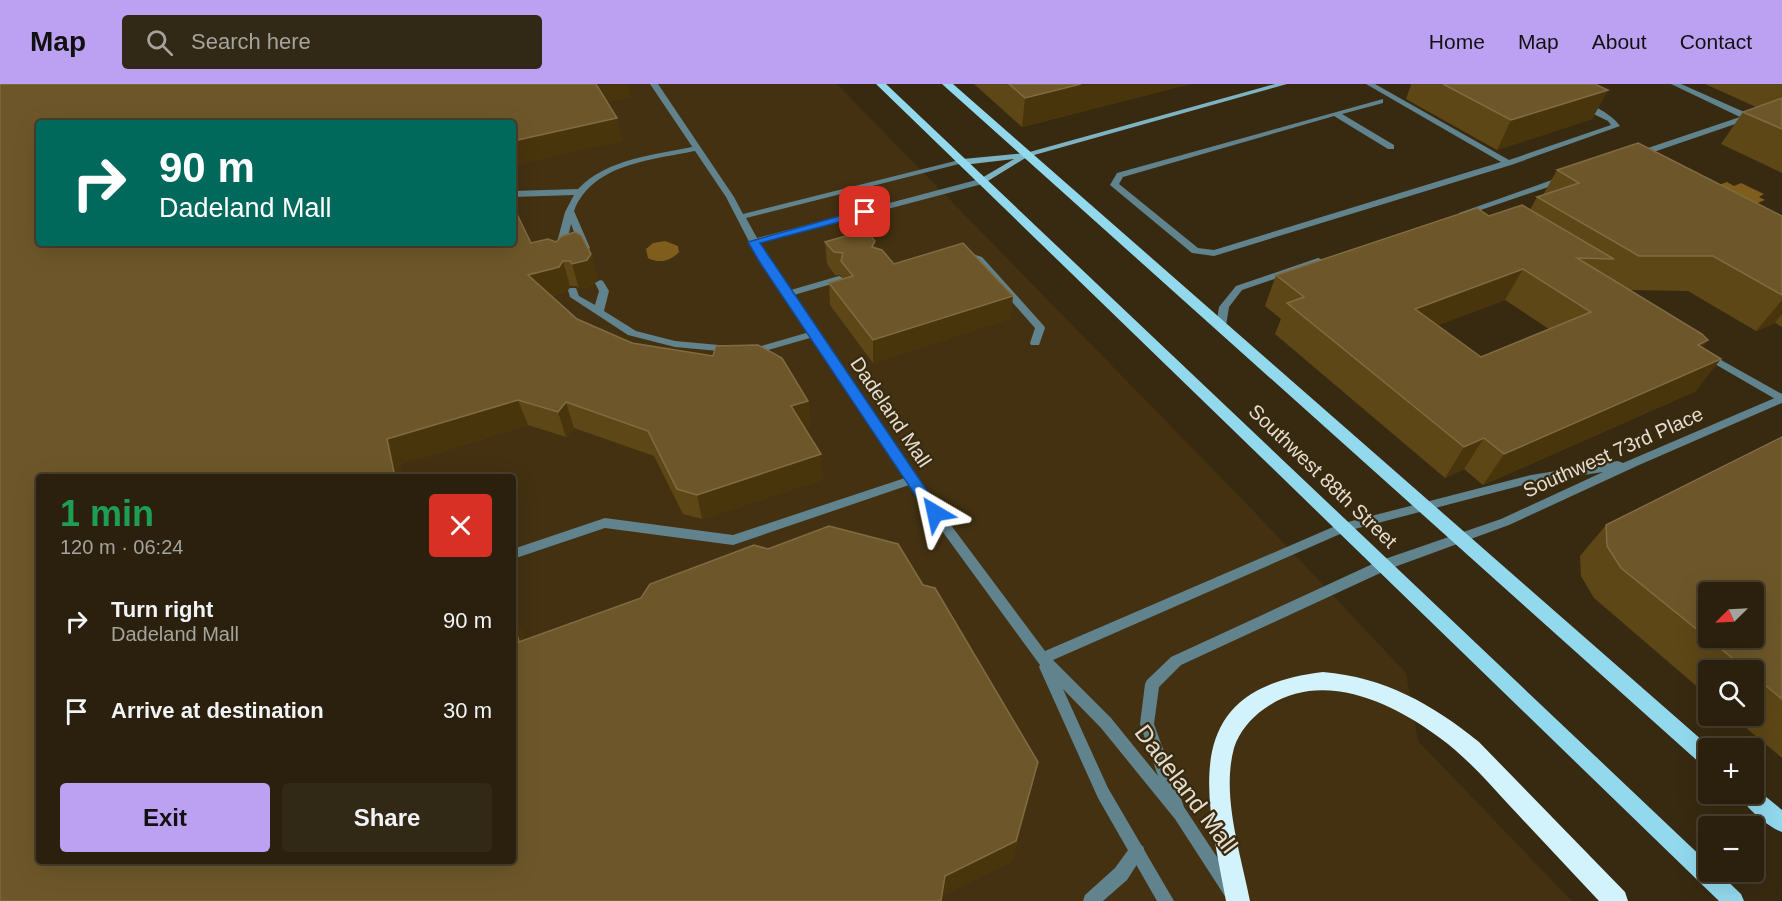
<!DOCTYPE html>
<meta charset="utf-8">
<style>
body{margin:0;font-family:Helvetica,sans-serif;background:#322816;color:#f1f3f6;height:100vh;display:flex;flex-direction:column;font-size:22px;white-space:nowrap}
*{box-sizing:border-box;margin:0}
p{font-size:20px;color:#a5a39d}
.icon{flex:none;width:33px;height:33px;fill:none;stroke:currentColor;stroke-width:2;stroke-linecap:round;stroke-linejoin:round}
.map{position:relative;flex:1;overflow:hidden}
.details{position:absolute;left:36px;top:390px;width:480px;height:390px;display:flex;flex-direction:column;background:#2a200d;border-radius:6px;box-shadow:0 6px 24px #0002,0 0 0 2px #463e2e}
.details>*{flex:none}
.hud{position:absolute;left:36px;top:36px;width:480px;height:126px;border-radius:6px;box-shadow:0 6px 24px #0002,0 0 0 2px #463e2e;background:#00695c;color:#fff;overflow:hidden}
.needle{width:39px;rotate:246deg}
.tools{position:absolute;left:1698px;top:498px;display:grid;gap:12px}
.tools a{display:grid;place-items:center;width:66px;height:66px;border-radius:6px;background:#2a200d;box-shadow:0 6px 24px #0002,0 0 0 2px #463e2e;font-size:30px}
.pin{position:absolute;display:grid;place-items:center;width:51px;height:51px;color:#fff;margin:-26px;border-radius:12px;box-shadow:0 3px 9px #0006}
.me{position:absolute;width:66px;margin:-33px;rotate:324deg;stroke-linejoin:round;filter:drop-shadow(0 0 4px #0008)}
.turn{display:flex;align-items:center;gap:21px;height:126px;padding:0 24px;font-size:27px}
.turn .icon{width:78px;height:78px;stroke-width:2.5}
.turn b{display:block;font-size:42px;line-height:51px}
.round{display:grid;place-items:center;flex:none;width:63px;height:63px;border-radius:6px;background:#322816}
.headline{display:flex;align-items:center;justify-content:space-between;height:102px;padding:0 24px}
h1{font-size:36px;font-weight:700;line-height:45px;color:#1e9e55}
.action{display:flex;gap:12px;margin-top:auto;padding:12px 24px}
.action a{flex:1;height:69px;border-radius:6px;background:#bca0f2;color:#111;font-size:24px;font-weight:700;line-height:69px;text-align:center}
.action a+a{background:#322816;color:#f1f3f6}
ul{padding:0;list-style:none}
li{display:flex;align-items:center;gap:18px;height:90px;padding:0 24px}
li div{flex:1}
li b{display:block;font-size:22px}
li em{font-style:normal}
header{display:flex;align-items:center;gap:36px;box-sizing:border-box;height:84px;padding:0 30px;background:#bca0f2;color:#111}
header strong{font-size:28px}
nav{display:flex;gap:33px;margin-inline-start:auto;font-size:21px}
.search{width:420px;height:54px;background:#322816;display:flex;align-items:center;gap:15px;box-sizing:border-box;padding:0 21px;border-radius:6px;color:#a5a39d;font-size:22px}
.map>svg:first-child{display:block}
</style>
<header>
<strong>Map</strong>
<div class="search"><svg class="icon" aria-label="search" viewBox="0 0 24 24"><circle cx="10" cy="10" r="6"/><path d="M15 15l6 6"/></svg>Search here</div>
<nav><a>Home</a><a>Map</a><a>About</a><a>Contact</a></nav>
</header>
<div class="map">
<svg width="1782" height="817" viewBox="0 0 1782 817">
<rect width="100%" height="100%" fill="#382a11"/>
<path fill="#433111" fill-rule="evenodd" d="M0 0H837L1245 418 1406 589 1418 657 1572 817H0ZM39 39H513V159H39ZM39 393H513V777H39Z"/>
<g fill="#7e5d1d">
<polygon points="1727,98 1734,102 1741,99 1764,110 1759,113 1765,116 1730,130 1716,102"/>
<path d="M665 157 678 162 679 168C671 177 659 180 648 174L646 165 653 159Z"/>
</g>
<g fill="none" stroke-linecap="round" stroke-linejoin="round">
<g fill="#61838d" fill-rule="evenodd">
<path d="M1366 0H1375L1509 76 1611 41 1608 37 1579 23V19C1593 19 1612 31 1620 42L1511 81 1214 172 1192 169 1110 101 1117 89 1383 15V19L1342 30 1394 61V65H1388L1334 32 1123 93 1119 100 1198 164 1214 166 1501 78Z"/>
<path d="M696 62 700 64 699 66C655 76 593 78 574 127L590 164 588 166 585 167 580 164 571 140 565 166 560 169 555 166 565 128 574 111 513 113V107L578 105C608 74 655 71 696 62Z"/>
<polygon points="963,167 982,173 1044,242 1045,244 1039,261 1031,261 1030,259 1035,244 976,177 960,172 960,168"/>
<polygon points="839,192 842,193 842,197 787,213 782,210 784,208"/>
<polygon points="600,196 603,197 609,207 604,227 636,247 675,257 730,262 735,265 730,268 675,263 628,251 570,213 568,206 570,204 576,204 579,212 595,221 599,207 595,199"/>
<polygon points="813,247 817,248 818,250 817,252 758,269 743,267 742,265 747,262 758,263"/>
<polygon points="1705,267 1782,310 1782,319 1701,272 1700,270"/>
<polygon points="911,392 917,396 915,399 733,461 605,444 513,475 513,465 605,434 733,451"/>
<polygon points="1137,760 1143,762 1145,768 1127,796 1103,817 1083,817 1085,811 1115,784 1131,762"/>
</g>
<g fill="#61838d" fill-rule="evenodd">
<path d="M650 0H658L734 113 743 130 963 75 967 78 746 134 757 154 980 95H986V99L759 159 769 177 915 393 1045 567 1340 440 1531 391 1618 377 1623 379 1782 311V319L1639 381 1509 441 1389 485 1181 581 1159 603 1154 640 1184 723 1246 817H1228L1175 735 1101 644 1063 605 1108 704 1174 817H1157L1098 714 1039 583 1040 581 907 399 759 177 726 113ZM1603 388 1501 435 1379 477 1171 573 1147 596 1145 600 1140 640 1158 692 1111 634 1053 576 1347 447 1531 399Z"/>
<polygon points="1671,0 1681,0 1751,31 1755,35 1751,37 1747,36 1639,73 1633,73 1633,69 1740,33"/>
<polygon points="1563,92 1567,95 1566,97 1466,131 1460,131 1459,129"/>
<polygon points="1318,174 1321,175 1321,179 1242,206 1229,223 1226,242 1225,244 1217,244 1216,242 1219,223 1236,202"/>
</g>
<polygon fill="#7db3c3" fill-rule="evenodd" points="1275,0 1287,0 1027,73 983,100 979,97 980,95 1014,75 963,81 959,78 963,75 1026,69"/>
<g fill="#92d9ee" fill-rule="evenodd">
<polygon points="876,0 886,0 1708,779 1708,788 1718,788 1741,810 1744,817 1719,817"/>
<polygon points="942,0 953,0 1711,664 1708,664 1708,682 1701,680"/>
<path d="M1754 703 1782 726V748C1768 743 1744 723 1740 710H1754Z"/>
</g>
<path fill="#d2f2fc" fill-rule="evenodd" d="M1323 588C1384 593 1432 620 1479 658L1625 808 1628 817H1599C1569 785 1539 753 1509 721 1487 697 1466 673 1440 654 1392 618 1320 584 1264 625 1251 634 1239 648 1234 664 1221 712 1241 770 1250 817H1226C1206 710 1176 605 1323 588Z"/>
</g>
<g fill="#5e4716" fill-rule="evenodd">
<polygon points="0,0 631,13 607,18 623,57 513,39 39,159 531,159 556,158 591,170 597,195 594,201 579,205 577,202 570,202 566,208 552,212 577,235 632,259 808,317 810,342 804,344 823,395 702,435 683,430 654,372 574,344 566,353 528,341 400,380 39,393 513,777 513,531 521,546 524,556 1033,699 1012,777 943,811 942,817 0,817"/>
<polygon points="974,0 1190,0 1022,43"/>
<polygon points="1410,0 1595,0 1608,6 1592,35 1497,66 1406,15 1411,1"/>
<polygon points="1705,0 1782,0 1782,89 1721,60 1743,28 1756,23"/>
<path d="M1557 86 1782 132V243L1775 239 1756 247 1688 207 1629 206 1702 264 1696 307 1483 401 1464 385 1445 394 1275 250 1281 235 1265 222 1276 191 1489 132 1530 126 1537 113 1543 111ZM1505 216 1549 245 1481 273 1438 241Z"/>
<polygon points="825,158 875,164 894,180 1011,234 873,279 830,221 829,199 842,195 841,191 835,191 827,180"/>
<polygon points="1782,353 1782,674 1732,632 1754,632 1754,586 1708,586 1708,612 1594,514 1581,492 1580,472 1606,441"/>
</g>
<g fill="#49350c">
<polygon points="594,0 629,0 631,13 599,20"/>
<polygon points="1081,0 1190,0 1022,43 1025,14"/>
<polygon points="1608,6 1592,35 1497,66 1511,36"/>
<polygon points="617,34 623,57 513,82 513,57"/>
<polygon points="591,170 597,195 594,201 579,205 572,180"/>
<polygon points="563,177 570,202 566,208 536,216 528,191"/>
<polygon points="1523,185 1505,216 1400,256 1415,225"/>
<polygon points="1013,212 1011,234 873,279 873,256"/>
<polygon points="1782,216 1782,230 1775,239 1756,247"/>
<polygon points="1708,256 1684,288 1698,261"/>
<polygon points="1721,275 1696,307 1483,401 1504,370"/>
<polygon points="518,316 528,341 400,380 403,393 395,393 387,355"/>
<polygon points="808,317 810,342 793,347 791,322"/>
<polygon points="566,318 574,344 566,353 558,328"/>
<polygon points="1484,354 1464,385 1445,394 1464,363"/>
<polygon points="821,370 823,395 702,435 697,411"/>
<polygon points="513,531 521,546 531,581 519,558 513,536"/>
<polygon points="1038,678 1012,777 943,811 942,817 938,817 945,792"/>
</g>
<g fill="#6d572a" stroke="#806c43" stroke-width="1.5" fill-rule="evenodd">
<polygon points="0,0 596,0 617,34 513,57 513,39 39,39 39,159 513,159 513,122 531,159 548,155 556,158 562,152 575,148 581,151 591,170 587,176 572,180 570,177 563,177 559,183 528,191 577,235 632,259 713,272 716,262 758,261 782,274 808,317 791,322 821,370 697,411 677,405 648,347 566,318 558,328 518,316 387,355 395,393 39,393 39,777 513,777 513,536 519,558 641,514 650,500 754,461 768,465 829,442 898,460 923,501 935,504 1038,678 1016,757 945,792 941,816 938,817 0,817"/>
<polygon points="1009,0 1081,0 1025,14"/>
<polygon points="1443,0 1595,0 1608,6 1511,36"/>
<polygon points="1782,14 1782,45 1743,28"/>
<polygon points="1638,59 1782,132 1782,211 1713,172 1639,172 1537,113 1579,99 1557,86"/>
<path d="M1522 121 1614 175 1577 174 1702 250 1708 256 1698 261 1721 275 1504 370 1484 354 1464 363 1287 219 1304 213 1276 191 1477 124 1489 132ZM1523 185 1591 228 1481 273 1415 225Z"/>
<polygon points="866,146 875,157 872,163 882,166 894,180 963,159 1013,212 873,256 829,199 853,192 841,177 843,169 834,168 825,158"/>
<path d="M1782 353V615L1754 592V586H1747L1621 484 1607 462 1606 441ZM1708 508H1754V554H1708Z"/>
</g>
<polygon fill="#1a73e8" stroke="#114b97" stroke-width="1.5" points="865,125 870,128 869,130 760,159 940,426 940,433 930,433 759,177 748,158"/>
<g text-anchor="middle" stroke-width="4.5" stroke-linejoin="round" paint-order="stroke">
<g font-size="20" fill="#e5ddce" stroke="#382a11">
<text transform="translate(891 328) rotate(56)" y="7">Dadeland Mall</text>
<text transform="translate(1613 368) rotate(-24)" y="7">Southwest 73rd Place</text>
<text transform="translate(1323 392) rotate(44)" y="7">Southwest 88th Street</text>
</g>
<g font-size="24" fill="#e5ddce" stroke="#382a11">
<text transform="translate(1186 705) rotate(53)" y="8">Dadeland Mall</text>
</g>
</g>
</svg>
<div class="tools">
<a><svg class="needle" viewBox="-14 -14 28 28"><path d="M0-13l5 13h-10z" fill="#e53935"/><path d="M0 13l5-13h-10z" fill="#a5a39d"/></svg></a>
<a><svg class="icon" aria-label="search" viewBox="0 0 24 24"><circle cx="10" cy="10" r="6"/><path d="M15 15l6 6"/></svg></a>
<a>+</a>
<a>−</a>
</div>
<div class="pin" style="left:865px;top:128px;background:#d93025"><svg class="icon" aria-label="arrive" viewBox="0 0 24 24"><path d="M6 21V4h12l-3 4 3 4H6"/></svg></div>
<svg class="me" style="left:935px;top:429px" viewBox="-20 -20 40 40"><path d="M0-17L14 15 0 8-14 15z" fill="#1a73e8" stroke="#fff" stroke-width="4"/></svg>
<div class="hud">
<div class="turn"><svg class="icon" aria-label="right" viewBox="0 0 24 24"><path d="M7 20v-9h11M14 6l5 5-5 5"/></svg><div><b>90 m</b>Dadeland Mall</div></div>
</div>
<section class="details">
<div class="headline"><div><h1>1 min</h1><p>120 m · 06:24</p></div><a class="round" style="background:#d93025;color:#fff"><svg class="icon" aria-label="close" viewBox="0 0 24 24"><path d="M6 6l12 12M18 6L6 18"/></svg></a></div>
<ul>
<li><svg class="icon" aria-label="right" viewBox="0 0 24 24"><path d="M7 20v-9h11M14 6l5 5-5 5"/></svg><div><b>Turn right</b><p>Dadeland Mall</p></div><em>90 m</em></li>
<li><svg class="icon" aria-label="arrive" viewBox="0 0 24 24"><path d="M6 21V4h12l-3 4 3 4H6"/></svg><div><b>Arrive at destination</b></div><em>30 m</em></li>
</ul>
<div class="action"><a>Exit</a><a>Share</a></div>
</section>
</div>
